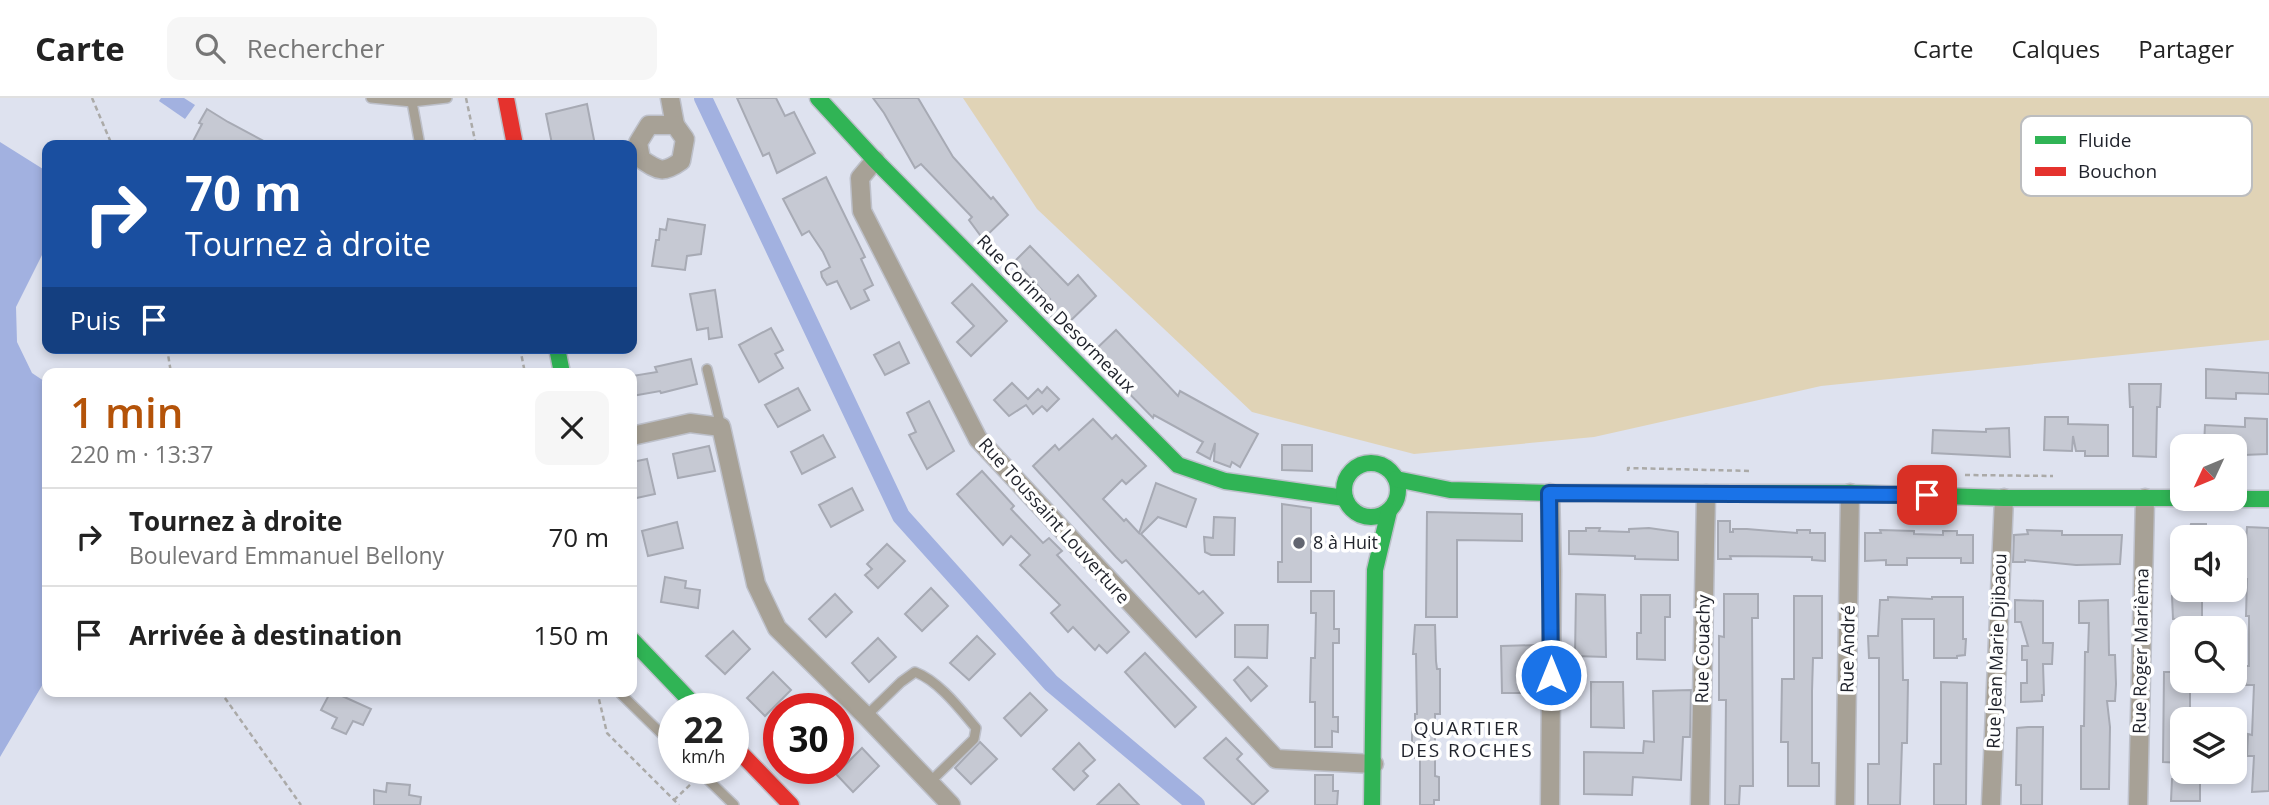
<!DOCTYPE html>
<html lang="fr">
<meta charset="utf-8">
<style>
body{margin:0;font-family:"Open Sans",sans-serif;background:#f6f6f6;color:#222;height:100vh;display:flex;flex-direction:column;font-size:26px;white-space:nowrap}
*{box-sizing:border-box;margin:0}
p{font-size:23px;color:#767676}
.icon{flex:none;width:38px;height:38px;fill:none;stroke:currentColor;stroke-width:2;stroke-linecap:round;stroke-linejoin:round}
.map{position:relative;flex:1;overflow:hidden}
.side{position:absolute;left:42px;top:270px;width:595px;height:329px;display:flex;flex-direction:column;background:#fff;border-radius:14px;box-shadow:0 4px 10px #0003}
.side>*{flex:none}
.top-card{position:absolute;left:42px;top:42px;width:595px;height:214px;border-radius:14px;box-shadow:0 4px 10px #0003;background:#1a4fa0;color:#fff;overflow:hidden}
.needle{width:46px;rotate:226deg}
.tools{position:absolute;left:2170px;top:336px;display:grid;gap:14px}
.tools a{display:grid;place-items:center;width:77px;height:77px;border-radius:14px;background:#fff;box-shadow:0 4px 10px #0003;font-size:35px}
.speed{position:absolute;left:658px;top:595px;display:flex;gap:14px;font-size:35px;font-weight:700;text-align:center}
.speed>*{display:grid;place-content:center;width:91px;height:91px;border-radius:50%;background:#fff;box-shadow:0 4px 10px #0003;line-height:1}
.speed small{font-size:18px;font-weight:400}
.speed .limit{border:10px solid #d22;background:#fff;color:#111}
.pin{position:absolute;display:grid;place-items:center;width:60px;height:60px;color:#fff;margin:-30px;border-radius:14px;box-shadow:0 4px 10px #0006}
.me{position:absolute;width:77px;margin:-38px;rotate:0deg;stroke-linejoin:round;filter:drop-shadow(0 0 5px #0008)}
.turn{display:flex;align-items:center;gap:24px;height:147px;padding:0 28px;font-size:32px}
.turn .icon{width:91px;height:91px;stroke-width:2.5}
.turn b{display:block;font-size:49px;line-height:60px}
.then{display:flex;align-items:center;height:66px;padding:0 28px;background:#0003;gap:14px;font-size:26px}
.round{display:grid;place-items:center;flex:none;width:74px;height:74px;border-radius:14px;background:#f6f6f6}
.head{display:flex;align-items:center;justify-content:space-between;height:119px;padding:0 28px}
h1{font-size:42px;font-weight:600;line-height:52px;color:#b45309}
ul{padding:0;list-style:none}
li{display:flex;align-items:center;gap:21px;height:98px;padding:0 28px;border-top:2px solid #e0e0e0}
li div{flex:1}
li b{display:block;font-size:26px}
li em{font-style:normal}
header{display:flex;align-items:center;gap:42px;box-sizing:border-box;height:98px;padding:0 35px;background:#fff;border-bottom:2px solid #e0e0e0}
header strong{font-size:33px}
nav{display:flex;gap:38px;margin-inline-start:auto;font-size:24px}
.search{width:490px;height:63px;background:#f6f6f6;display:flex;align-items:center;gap:18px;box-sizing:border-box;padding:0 24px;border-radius:14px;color:#767676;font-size:26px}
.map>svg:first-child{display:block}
</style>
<header>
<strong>Carte</strong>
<div class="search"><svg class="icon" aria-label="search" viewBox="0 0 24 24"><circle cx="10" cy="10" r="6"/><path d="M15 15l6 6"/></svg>Rechercher</div>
<nav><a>Carte</a><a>Calques</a><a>Partager</a></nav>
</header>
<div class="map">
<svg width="2269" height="707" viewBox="0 0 2269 707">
<rect width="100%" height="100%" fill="#dee2ef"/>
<polygon fill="#e0d3b6" points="963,0 2269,0 2269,242 1821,288 1594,339 1414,356 1252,314 1037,111"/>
<g fill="#a2b1e0">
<polygon points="161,0 184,0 195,7 185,21 159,3"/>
<polygon points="0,44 43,71 43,155 16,209 17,244 32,275 47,285 47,579 0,659"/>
</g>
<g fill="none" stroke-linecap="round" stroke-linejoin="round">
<polyline stroke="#a2b1e0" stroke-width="18" points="703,0 901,418 1051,585 1196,707"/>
</g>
<g fill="#c6c9d3" stroke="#a7aab4" stroke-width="2">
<polygon points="737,0 776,0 785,18 794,14 815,55 777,75 769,55 763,58"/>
<polygon points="873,0 918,0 953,59 991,101 993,99 1008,117 983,141 969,122 972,119 921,66 915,70 884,15"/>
<polygon points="587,6 595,47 552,46 546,16"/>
<polygon points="207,11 228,24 271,47 191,47 202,26 199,25"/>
<polygon points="826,79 865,159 861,161 873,187 864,192 869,202 851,211 837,183 827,187 822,179 821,174 830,169 823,154 809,133 802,137 783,101"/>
<polygon points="668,121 705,127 701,156 687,158 685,172 652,168 656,142 659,142 660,131 666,132"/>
<polygon points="1030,148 1068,187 1078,177 1096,198 1063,230 1042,209 1050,201 1015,163"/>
<polygon points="972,186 1007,223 971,258 957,244 974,228 952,205"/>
<polygon points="715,192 722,239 709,241 708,230 697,232 690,196"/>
<polygon points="771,230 783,252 775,256 783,270 759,284 739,247"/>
<polygon points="1116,232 1178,298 1180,293 1258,336 1240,369 1232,364 1230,369 1214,363 1215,345 1210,361 1197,354 1203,344 1154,317 1153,320 1115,281 1119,276 1095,252"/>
<polygon points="899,244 909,265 885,277 874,257"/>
<polygon points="691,261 697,286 661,295 660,293 632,298 632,278 657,274 655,269"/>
<polygon points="2206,271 2269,275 2269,296 2236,295 2236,301 2206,300"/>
<polygon points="1012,285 1028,301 1038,291 1042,295 1047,289 1059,301 1047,313 1042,308 1033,316 1026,307 1009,318 994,302"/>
<polygon points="2129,286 2161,286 2160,309 2157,309 2156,359 2133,358 2133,309 2130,309"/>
<polygon points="798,290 810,312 778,329 765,307"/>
<polygon points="929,303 954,353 927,371 909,337 916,334 907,315"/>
<polygon points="2045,319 2068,319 2068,326 2108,327 2108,358 2085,358 2085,353 2076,353 2073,338 2072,353 2044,352"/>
<polygon points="2245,320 2267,321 2267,356 2244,357 2244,348 2204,348 2205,327 2245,329"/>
<polygon points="1093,321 1112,341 1116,337 1146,368 1126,386 1122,382 1103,401 1124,423 1126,421 1139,435 1156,385 1196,401 1186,429 1158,419 1141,436 1199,496 1203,493 1223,515 1196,539 1126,462 1122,465 1116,459 1033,368 1055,347 1059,352"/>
<polygon points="2009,330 2010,359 1932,355 1933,332 1986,334 1986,331"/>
<polygon points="823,337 835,359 802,376 791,354"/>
<polygon points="1282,347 1312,347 1312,373 1282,372"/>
<polygon points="709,348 715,373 678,380 673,356"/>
<polygon points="647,361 655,396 632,401 632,364"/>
<polygon points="982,373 1014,408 1011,411 1043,445 1049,440 1062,453 1057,457 1129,534 1107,555 1099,547 1095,552 1073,529 1068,534 1051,515 1060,507 1020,467 1030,457 1011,438 1003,447 957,396"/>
<polygon points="852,390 863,412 831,429 819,407"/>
<polygon points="1282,406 1311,410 1311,484 1278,484 1278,464 1282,464"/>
<polygon points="1427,414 1522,416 1522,443 1457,442 1457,519 1426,519"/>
<polygon points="1214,419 1235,420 1234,457 1211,457 1205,454 1204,439 1213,440"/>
<polygon points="1718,423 1730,423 1730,434 1733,434 1733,431 1747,431 1797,435 1797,432 1810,432 1810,435 1825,435 1825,463 1812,462 1812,459 1730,458 1731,461 1718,461"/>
<polygon points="677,424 683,450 648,458 642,433"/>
<polygon points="2191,426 2206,426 2206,439 2187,439"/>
<polygon points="2247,429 2269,430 2269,693 2252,694 2254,658 2247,658 2248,636 2252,637 2254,587 2246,587 2246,568 2249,568 2249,518 2246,518 2247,481 2242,481 2242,463 2245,463"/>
<polygon points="1586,430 1600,430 1599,433 1629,434 1629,431 1649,430 1678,434 1678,462 1635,461 1635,458 1569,456 1569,433 1586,433"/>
<polygon points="1880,432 1914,433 1914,436 1943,437 1943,433 1957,433 1957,437 1973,437 1973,465 1961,465 1961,460 1907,460 1907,467 1886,467 1886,462 1865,463 1865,435 1881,435"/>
<polygon points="2027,432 2062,433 2062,437 2122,437 2120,466 2076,467 2025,462 2025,464 2013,464 2014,437 2028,436"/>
<polygon points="887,446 905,463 878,490 865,477 872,471 867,466"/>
<polygon points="665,479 686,483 685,490 700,492 698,510 661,504"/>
<polygon points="931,490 948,508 922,533 905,516"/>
<polygon points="1311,493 1334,493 1334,531 1339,531 1339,545 1333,545 1333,619 1338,619 1338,634 1332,633 1332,649 1315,649 1315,604 1310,604 1311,560 1315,560 1316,515 1311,515"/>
<polygon points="835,496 852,514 826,539 809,521"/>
<polygon points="1576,496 1605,497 1606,559 1575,558"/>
<polygon points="1724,496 1758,496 1758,520 1752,520 1753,688 1740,688 1739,707 1725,707 1726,602 1719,602 1719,538 1724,539"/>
<polygon points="1641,497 1670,497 1670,519 1665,519 1665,562 1637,561 1637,535 1641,535"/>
<polygon points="1794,498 1822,498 1822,560 1813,560 1812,593 1812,665 1819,665 1819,688 1788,688 1788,644 1781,644 1782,581 1794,581"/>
<polygon points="2172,498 2202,498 2202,520 2173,521"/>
<polygon points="1888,499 1932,501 1932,499 1963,499 1963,541 1966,541 1965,557 1957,558 1957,560 1934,560 1934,521 1902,521 1903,582 1908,582 1907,645 1902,645 1900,707 1868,707 1868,666 1879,666 1879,560 1869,560 1868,538 1878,538 1880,502 1888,502"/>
<polygon points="2015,502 2043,503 2043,545 2053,545 2052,566 2043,566 2044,597 2042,597 2042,603 2021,604 2021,585 2027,585 2027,562 2022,562 2022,548 2028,548 2021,524 2015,524"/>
<polygon points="2108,502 2109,557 2115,557 2116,586 2115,603 2107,603 2110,629 2109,691 2081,691 2081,628 2084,628 2085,554 2088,554 2089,525 2079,525 2079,503"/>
<polygon points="1235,527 1268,527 1267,560 1235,559"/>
<polygon points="1415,527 1435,527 1436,563 1437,571 1440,571 1440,616 1435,616 1435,678 1439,679 1439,702 1434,702 1434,707 1420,707 1420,660 1415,660 1415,645 1412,645 1412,631 1415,631 1415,616 1417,616 1416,556 1413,556"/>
<polygon points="733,533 750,551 725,576 706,558"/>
<polygon points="977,538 995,556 969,582 950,565"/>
<polygon points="878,540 896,559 869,584 852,565"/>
<polygon points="1540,547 1540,595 1502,595 1501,548"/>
<polygon points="1145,555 1196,609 1175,629 1125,574"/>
<polygon points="1248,569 1267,588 1251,603 1234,582"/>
<polygon points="773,574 791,592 765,618 747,600"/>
<polygon points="2164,574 2182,574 2182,583 2190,583 2190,621 2182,621 2182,665 2163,664"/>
<polygon points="1591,584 1623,584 1624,630 1591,629"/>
<polygon points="1941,584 1967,585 1966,707 1934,707 1934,666 1941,666"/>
<polygon points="1691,592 1690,639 1683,639 1681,682 1633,679 1632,697 1584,696 1584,654 1643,655 1644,643 1654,644 1653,593"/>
<polygon points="331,593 371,611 363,627 353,623 346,636 332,630 337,620 321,612"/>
<polygon points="1030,595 1047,612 1021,638 1004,620"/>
<polygon points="2028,629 2043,629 2042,707 2021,707 2021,687 2016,687 2017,630"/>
<polygon points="1226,640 1242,656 1237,661 1268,693 1253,707 1204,660"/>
<polygon points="980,644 997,661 971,686 955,670"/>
<polygon points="1079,645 1095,662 1083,673 1088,678 1074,692 1053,671"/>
<polygon points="862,650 879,668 853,694 836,676"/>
<polygon points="1315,677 1333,677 1333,693 1338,693 1337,707 1315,707"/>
<polygon points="2172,681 2200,681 2200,703 2171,703"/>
<polygon points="387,685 410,687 409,697 421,699 420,707 374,707 374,692 386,694"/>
<polygon points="1119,686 1139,707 1097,707"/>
</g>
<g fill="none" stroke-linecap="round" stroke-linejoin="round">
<g stroke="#bdc0ca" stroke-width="12">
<g id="lane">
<polyline points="371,0 412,4 447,0"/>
<polyline points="412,4 419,42 418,47"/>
<polyline points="707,271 721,329"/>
<polyline points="622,593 621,596 674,648"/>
<path d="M866 618 901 584 915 574C939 583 960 611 976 630L974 641 929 685"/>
<polyline points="696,670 734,707"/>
</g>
</g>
<g stroke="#bdc0ca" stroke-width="21">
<g id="street">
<polyline points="670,0 675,27"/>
<path d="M649 27H675L685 41 681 63C663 76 659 73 641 61L638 45Z"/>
<polyline points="875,62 860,80 862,113 978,341 1276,661 1374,666"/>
<polyline points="632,338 690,325 721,329 756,486 777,530 866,618 951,707"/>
<polyline points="1550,395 1552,473 1550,707"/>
<polyline points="1700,707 1706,396"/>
<polyline points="1845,707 1850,395"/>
<polyline points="1991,707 2004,400"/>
<polyline points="2138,707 2145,400"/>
</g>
</g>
<g stroke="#bdc0ca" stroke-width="19">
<g id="fast">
<polyline points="818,0 875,62 1178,367 1225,383 1345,400"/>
<polyline points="557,250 562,275"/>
<circle cx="1371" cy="392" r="27"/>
<polyline points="1396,381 1450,392 1550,395 1850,395 2004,400 2182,400"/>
<polyline points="2226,401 2269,401"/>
<polyline points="632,542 698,611"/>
<polyline points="1372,707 1375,472 1389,413"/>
</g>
</g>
<g stroke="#bdc0ca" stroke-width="19">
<g id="jam">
<polyline points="506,0 515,47"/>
<polyline points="733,647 791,707"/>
</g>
</g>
<g stroke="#abaaa8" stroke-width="2.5" stroke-dasharray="5 3.5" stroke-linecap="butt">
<polyline points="92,0 112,47"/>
<polyline points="466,0 476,47"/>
<polyline points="167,250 171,275"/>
<polyline points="520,250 525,275"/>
<polyline points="1628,373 1628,370 1752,373"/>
<polyline points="1965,377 2053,378"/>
<polyline points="220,593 301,707"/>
<polyline points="597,593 607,635 679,707"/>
<polyline points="674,702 692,685"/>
</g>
<use href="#lane" stroke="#a7a196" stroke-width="9"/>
<use href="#street" stroke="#a7a196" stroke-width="18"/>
<use href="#fast" stroke="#30b455" stroke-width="16"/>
<use href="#jam" stroke="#e5322d" stroke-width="16"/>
</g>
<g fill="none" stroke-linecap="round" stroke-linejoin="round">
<g stroke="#114b97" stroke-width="18">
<polyline id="route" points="1551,577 1549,395 1927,397"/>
</g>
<use href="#route" stroke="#1a73e8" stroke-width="12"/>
</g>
<circle fill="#626570" stroke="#fff" stroke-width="2.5" cx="1299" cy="445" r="7"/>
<g text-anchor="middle" stroke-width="7" stroke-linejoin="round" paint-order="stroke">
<g font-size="18" fill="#1f222b" stroke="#fff">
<text transform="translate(1056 216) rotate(45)" y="6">Rue Corinne Desormeaux</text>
<text transform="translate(1054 423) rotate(48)" y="6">Rue Toussaint Louverture</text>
<text transform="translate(1703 551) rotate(-89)" y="6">Rue Couachy</text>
<text transform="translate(1848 551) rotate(-89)" y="6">Rue André</text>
<text transform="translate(1997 553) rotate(-88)" y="6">Rue Jean Marie Djibaou</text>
<text transform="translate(2141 553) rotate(-89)" y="6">Rue Roger Marièma</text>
</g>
<g font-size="18" fill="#1f222b" stroke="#fff" text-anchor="start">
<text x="1313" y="451">8 à Huit</text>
</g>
<g font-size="19" letter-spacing="2" fill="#1f222b" stroke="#fff">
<text x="1467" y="637">QUARTIER<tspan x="1467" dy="22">DES ROCHES</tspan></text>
</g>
</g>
<rect x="2021" y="18" width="231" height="80" rx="10" fill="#fff" stroke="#bcbdbf" stroke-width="2"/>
<rect x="2035" y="38" width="31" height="8" fill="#30b455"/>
<rect x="2035" y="69" width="31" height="9" fill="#e5322d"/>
<g font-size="19" fill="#1f222b">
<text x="2078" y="49">Fluide</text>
<text x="2078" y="80">Bouchon</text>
</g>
</svg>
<div class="tools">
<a><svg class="needle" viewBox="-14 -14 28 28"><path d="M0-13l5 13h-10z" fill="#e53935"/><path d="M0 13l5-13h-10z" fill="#767676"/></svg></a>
<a><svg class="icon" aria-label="sound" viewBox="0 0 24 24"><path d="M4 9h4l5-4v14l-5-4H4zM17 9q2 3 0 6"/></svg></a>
<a><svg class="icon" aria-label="search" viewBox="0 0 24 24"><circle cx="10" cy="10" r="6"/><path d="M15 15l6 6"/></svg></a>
<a><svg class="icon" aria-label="layers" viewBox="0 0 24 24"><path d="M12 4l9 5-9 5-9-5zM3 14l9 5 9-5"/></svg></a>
</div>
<div class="speed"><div>22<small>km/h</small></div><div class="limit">30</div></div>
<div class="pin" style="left:1927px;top:397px;background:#d93025"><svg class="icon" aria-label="arrive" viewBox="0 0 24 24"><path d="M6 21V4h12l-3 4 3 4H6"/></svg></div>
<svg class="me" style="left:1551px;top:577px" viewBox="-20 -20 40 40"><circle r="17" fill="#1a73e8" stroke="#fff" stroke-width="3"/><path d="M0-11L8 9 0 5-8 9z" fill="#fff"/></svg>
<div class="top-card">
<div class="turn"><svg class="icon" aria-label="right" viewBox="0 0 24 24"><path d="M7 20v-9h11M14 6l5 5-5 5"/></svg><div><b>70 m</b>Tournez à droite</div></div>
<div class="then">Puis<svg class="icon" aria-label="arrive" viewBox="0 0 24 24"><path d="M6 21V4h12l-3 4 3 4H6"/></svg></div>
</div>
<section class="side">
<div class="head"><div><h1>1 min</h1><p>220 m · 13:37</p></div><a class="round"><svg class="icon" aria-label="close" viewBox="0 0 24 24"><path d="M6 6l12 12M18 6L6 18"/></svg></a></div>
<ul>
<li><svg class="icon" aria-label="right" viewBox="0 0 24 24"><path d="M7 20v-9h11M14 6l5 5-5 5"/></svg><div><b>Tournez à droite</b><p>Boulevard Emmanuel Bellony</p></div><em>70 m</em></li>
<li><svg class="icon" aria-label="arrive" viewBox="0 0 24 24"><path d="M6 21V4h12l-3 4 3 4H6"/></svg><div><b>Arrivée à destination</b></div><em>150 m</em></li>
</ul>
</section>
</div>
